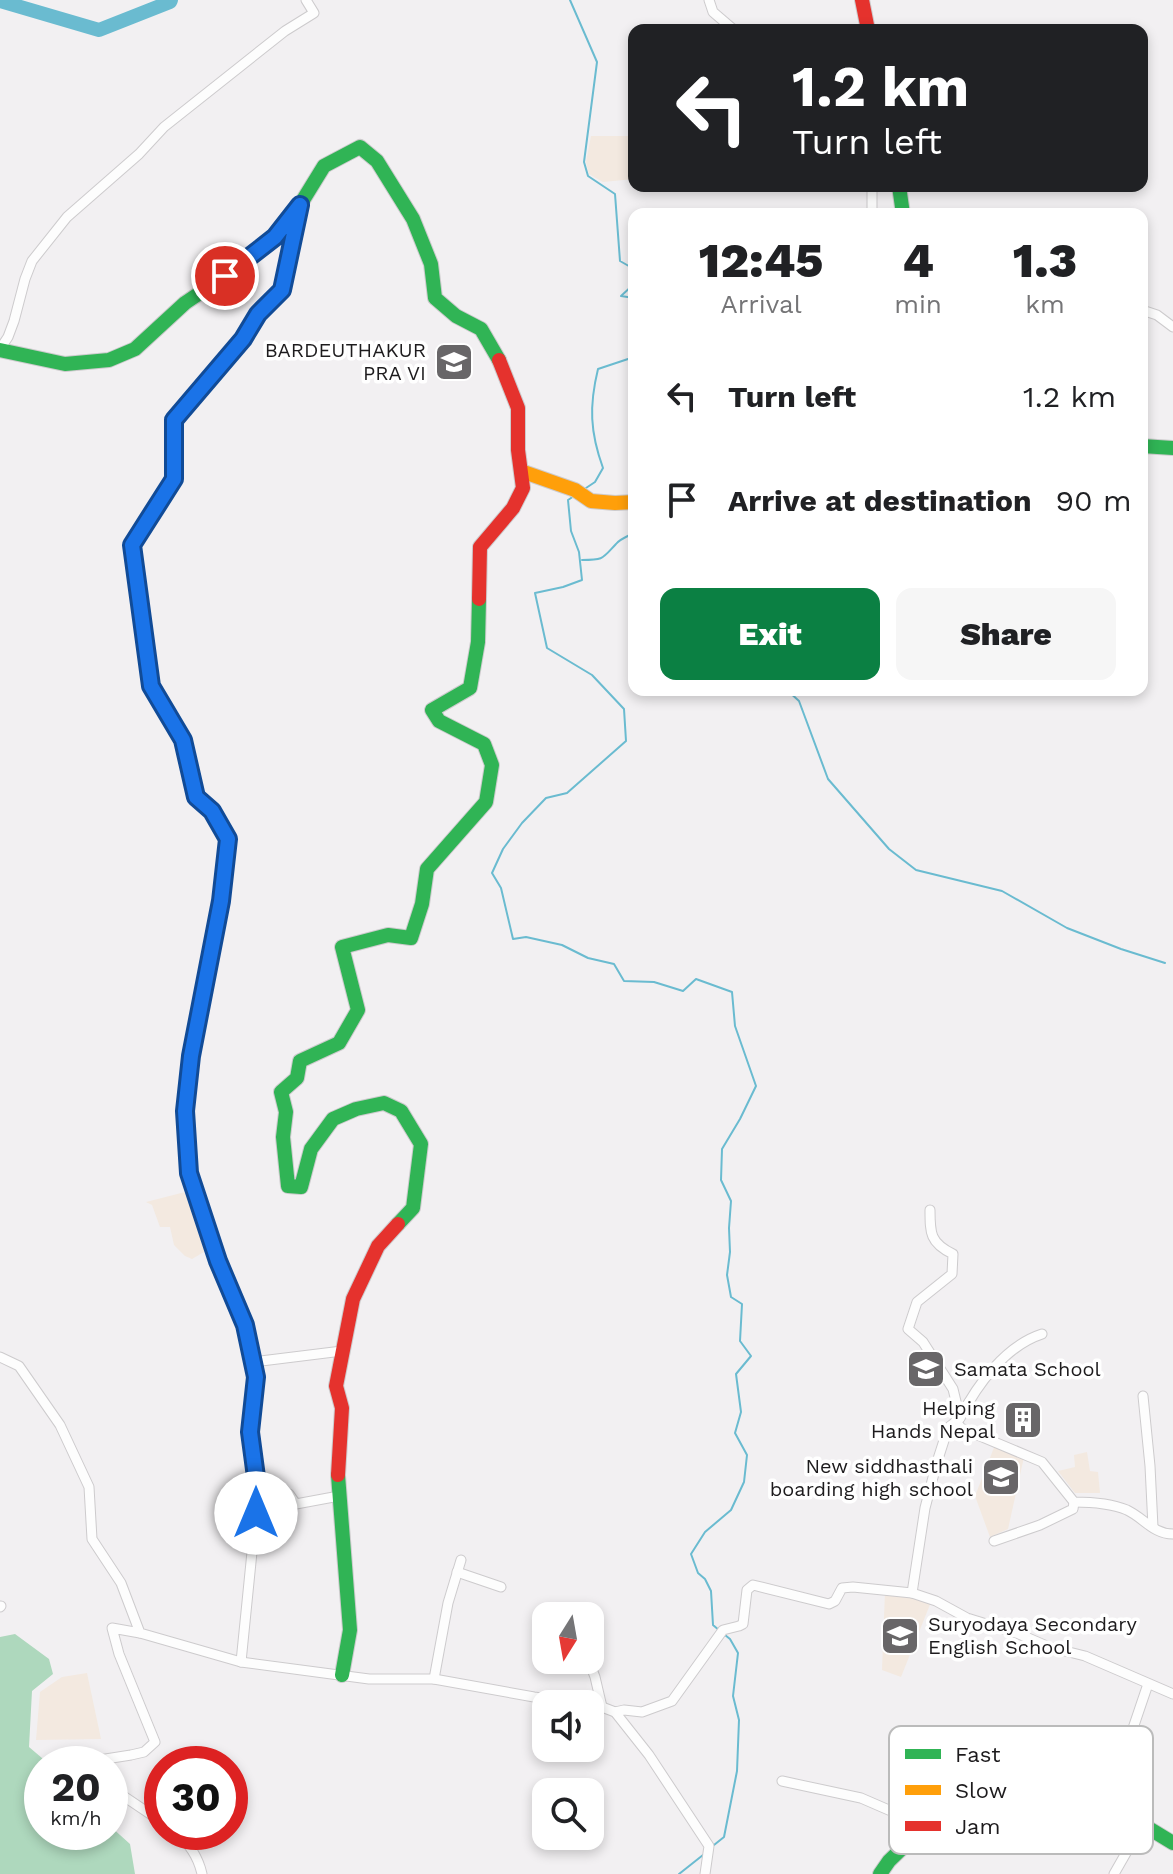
<!DOCTYPE html>
<style>
body{margin:0;font-family:"Work Sans",sans-serif;background:#f6f6f6;color:#202124;height:100vh;display:flex;flex-direction:column;font-size:30px;white-space:nowrap}
*{box-sizing:border-box;margin:0}
p{font-size:26px;color:#757577}
.icon{flex:none;width:44px;height:44px;fill:none;stroke:currentColor;stroke-width:2;stroke-linecap:round;stroke-linejoin:round}
.map{position:relative;flex:1;overflow:hidden}
.sheet{position:absolute;left:628px;top:208px;width:520px;height:488px;display:flex;flex-direction:column;background:#fff;border-radius:16px;box-shadow:0 4px 12px #0003}
.sheet>*{flex:none}
.banner{position:absolute;left:628px;top:24px;width:520px;height:168px;border-radius:16px;box-shadow:0 4px 12px #0003;background:#202124;color:#fff;overflow:hidden}
.needle{width:52px;rotate:191deg}
.tools{position:absolute;left:532px;top:1602px;display:grid;gap:16px}
.tools a{display:grid;place-items:center;width:72px;height:72px;border-radius:16px;background:#fff;box-shadow:0 4px 12px #0003;font-size:40px}
.speed{position:absolute;left:24px;top:1746px;display:flex;gap:16px;font-size:40px;font-weight:700;text-align:center}
.speed>*{display:grid;place-content:center;width:104px;height:104px;border-radius:50%;background:#fff;box-shadow:0 4px 12px #0003;line-height:1}
.speed small{font-size:20px;font-weight:400}
.speed .limit{border:12px solid #d22;background:#fff;color:#111}
.pin{position:absolute;display:grid;place-items:center;width:68px;height:68px;color:#fff;margin:-34px;border:4px solid #fff;border-radius:50%;box-shadow:0 2px 8px #0007}
.me{position:absolute;width:88px;margin:-44px;rotate:0deg;stroke-linejoin:round;filter:drop-shadow(0 0 6px #0008)}
.turn{display:flex;align-items:center;gap:28px;height:168px;padding:0 32px;font-size:36px}
.turn .icon{width:104px;height:104px;stroke-width:2.5}
.turn b{display:block;font-size:56px;line-height:68px}
.eta{display:flex;justify-content:space-evenly;align-items:center;height:136px;text-align:center}
.eta b{font-size:48px;font-weight:800;line-height:56px}
.button{display:flex;gap:16px;margin-top:auto;padding:16px 32px}
.button a{flex:1;height:92px;border-radius:16px;background:#0b8043;color:#fff;font-size:32px;font-weight:800;line-height:92px;text-align:center}
.button a+a{background:#f6f6f6;color:#202124}
ul{padding:0;list-style:none}
li{display:flex;align-items:center;gap:24px;height:104px;padding:0 32px}
li div{flex:1}
li b{display:block;font-size:30px}
li em{font-style:normal}
.map>svg:first-child{display:block}
</style>
<div class="map">
<svg width="1173" height="1874" viewBox="0 0 1173 1874">
<rect width="100%" height="100%" fill="#f2f0f2"/>
<g fill="#f3e9e0">
<polygon points="591,136 634,136 634,179 603,182 589,174 586,162"/>
<polygon points="189,1191 209,1249 192,1259 185,1256 174,1245 170,1227 160,1227 152,1205 146,1202"/>
<polygon points="995,1445 1024,1457 1008,1529 990,1537 975,1496"/>
<polygon points="1087,1452 1090,1471 1098,1472 1100,1493 1075,1493 1058,1471 1075,1467 1074,1455"/>
<polygon points="885,1592 910,1595 931,1602 901,1677 882,1670"/>
<polygon points="87,1673 101,1739 36,1740 40,1692 62,1677"/>
</g>
<polygon fill="#aed8bd" points="15,1634 49,1659 53,1674 32,1691 29,1747 49,1764 42,1764 42,1832 110,1832 110,1826 130,1844 135,1874 0,1874 0,1637"/>
<g fill="none" stroke-linecap="round" stroke-linejoin="round">
<g stroke="#6abbd0" stroke-width="2">
<polyline points="570,0 597,62 584,162 588,176 615,194 620,261 634,269"/>
<polyline points="634,284 621,296 634,298"/>
<path d="M586 488 595 482 603 468C590 432 589 406 598 369L634 357"/>
<polyline points="574,496 568,500 571,531 579,552 582,580 563,587 535,593 547,648 592,675 624,709 626,741 567,793 546,798 522,823 503,849 492,873 501,888 513,939 526,937 562,945 588,958 614,964 624,981 654,982 683,991 696,979 732,992 735,1026 756,1086 740,1119 722,1149 721,1180 731,1201 729,1228 730,1252 727,1275 731,1297 742,1304 740,1341 751,1356 736,1374 741,1412 735,1433 747,1455 744,1482 731,1510 705,1532 691,1554 698,1573 705,1579 711,1591 713,1625 720,1631"/>
<path d="M582 560C604 560 602 559 616 544 620 539 628 536 634 533"/>
<polyline points="787,690 799,701 828,779 889,849 916,870 1002,891 1067,928 1121,949 1165,963"/>
<polyline points="714,1845 724,1837 737,1771 739,1720 733,1696 738,1653 730,1639 725,1635"/>
<polyline points="679,1874 703,1855"/>
</g>
<polyline stroke="#6abbd0" stroke-width="14" points="0,1 99,30 170,2 171,0"/>
<g stroke="#cdcbcd" stroke-width="11">
<g id="street">
<polyline points="709,0 713,12 734,30"/>
<polyline points="872,214 872,186"/>
<polyline points="1142,310 1157,315 1173,327"/>
<polyline points="0,349 8,337 14,321 25,279 32,261 67,217 139,154 164,127 285,31 314,13 306,0"/>
<polyline points="0,1357 19,1366 60,1425 89,1487 92,1539 121,1583 140,1633 241,1662 369,1679 434,1679 534,1697 581,1704"/>
<polyline points="253,1362 342,1351"/>
<polyline points="1143,1396 1150,1466 1153,1527"/>
<path d="M960 1418C977 1385 1005 1346 1042 1334"/>
<path d="M956 1421 961 1428 1042 1462 1074 1502C1091 1502 1110 1503 1127 1510 1144 1518 1153 1534 1173 1534"/>
<polyline points="258,1492 289,1494 296,1504 339,1496"/>
<polyline points="994,1541 1040,1525 1073,1509 1074,1502"/>
<polyline points="457,1572 501,1587"/>
<path d="M912 1593 925 1508 937 1462 948 1428 960 1418 953 1389 923 1342 908 1329 917 1302 952 1274 953 1254C930 1243 930 1233 930 1210"/>
<polyline points="0,1607 1,1606"/>
<polyline points="241,1662 258,1492 250,1432 256,1377 245,1325 218,1261 189,1173 185,1111 191,1056 221,901 228,839 212,811 196,797 183,740 151,686 132,545 174,479 174,420 243,339 258,314 282,290 299,209"/>
<polyline points="590,1664 595,1677 602,1707"/>
<polyline points="434,1679 448,1603 461,1560"/>
<polyline points="590,1705 602,1707 615,1712 649,1755 709,1846 705,1874"/>
<polyline points="615,1712 624,1710 642,1712 672,1701 723,1630 739,1626 743,1624 747,1590 753,1585 829,1604 835,1601 842,1588 853,1587 912,1593 936,1601 967,1618 1019,1634 1049,1647 1085,1656 1173,1694"/>
<polyline points="81,1764 80,1763 131,1755 144,1752 155,1742 119,1654 112,1628 140,1633"/>
<polyline points="782,1781 861,1798 891,1811 922,1829"/>
<polyline points="110,1787 162,1822"/>
<polyline points="1114,1806 1123,1782 1128,1743 1148,1684"/>
<path d="M175 1832C189 1843 198 1856 202 1874"/>
<polyline points="1114,1874 1142,1825"/>
</g>
</g>
<g stroke="#cdcbcd" stroke-width="16">
<g id="fast">
<polyline points="899,186 903,214"/>
<polyline points="0,350 65,364 109,360 135,349 185,303 225,276 275,237 300,205 324,166 360,147 377,161 413,219 431,264 435,298 456,316 481,329 499,360"/>
<polyline points="1142,446 1173,448"/>
<polyline points="398,1224 413,1208 421,1144 401,1111 384,1103 356,1109 333,1119 311,1149 301,1187 288,1186 283,1137 286,1112 281,1092 297,1078 300,1061 339,1043 358,1010 342,947 388,935 411,938 422,904 427,869 486,802 492,765 484,744 439,721 432,710 470,688 478,642 479,599"/>
<polyline points="338,1475 350,1630 342,1675"/>
<polyline points="880,1874 889,1861 922,1829 937,1821 988,1802 1040,1787 1070,1786 1086,1790 1173,1843"/>
</g>
</g>
<g stroke="#cdcbcd" stroke-width="16">
<polyline id="slow" points="521,471 575,490 591,501 615,503 634,502"/>
</g>
<g stroke="#cdcbcd" stroke-width="16">
<g id="jam">
<polyline points="862,0 868,30"/>
<polyline points="479,599 480,547 513,508 523,488 518,450 518,408 499,360"/>
<polyline points="338,1475 342,1408 336,1386 353,1299 378,1246 398,1224"/>
</g>
</g>
<use href="#street" stroke="#fdfdfd" stroke-width="9"/>
<use href="#fast" stroke="#30b455" stroke-width="14"/>
<use href="#slow" stroke="#ff9f0a" stroke-width="14"/>
<use href="#jam" stroke="#e5322d" stroke-width="14"/>
</g>
<g fill="none" stroke-linecap="round" stroke-linejoin="round">
<g stroke="#114b97" stroke-width="20">
<polyline id="route" points="225,276 275,237 300,205 282,290 258,314 243,339 174,420 174,479 132,545 151,686 183,740 196,797 212,811 228,839 221,901 191,1056 185,1111 189,1173 218,1261 245,1325 256,1377 250,1432 258,1492 256,1513"/>
</g>
<use href="#route" stroke="#1a73e8" stroke-width="14"/>
</g>
<defs>
<g id="school-square" transform="scale(2)"><rect x="-9" y="-9" width="18" height="18" rx="4" fill="#686668" stroke="#fff"/><path d="M0-5L7-2L0 1L-7-2ZM-4 1L0 2.5L4 1V4Q0 6-4 4Z" fill="#fff"/></g>
<g id="building-square" transform="scale(2)"><rect x="-9" y="-9" width="18" height="18" rx="4" fill="#686668" stroke="#fff"/><path d="M-4-6H4V6H1V3H-1V6H-4ZM-2.5-4.3h1.7v1.8h-1.7ZM.8-4.3h1.7v1.8H.8ZM-2.5-1h1.7V.8h-1.7ZM.8-1h1.7V.8H.8Z" fill="#fff"/></g>
</defs>
<g fill-rule="evenodd">
<use href="#school-square" x="454" y="362"/>
<use href="#school-square" x="926" y="1369"/>
<use href="#building-square" x="1023" y="1420"/>
<use href="#school-square" x="1001" y="1477"/>
<use href="#school-square" x="900" y="1636"/>
</g>
<g text-anchor="middle" stroke-width="7" stroke-linejoin="round" paint-order="stroke">
<g font-size="20" fill="#1d1b1d" stroke="#fff" text-anchor="end">
<text x="426" y="357">BARDEUTHAKUR<tspan x="426" dy="23">PRA VI</tspan></text>
<text x="954" y="1376" text-anchor="start">Samata School</text>
<text x="995" y="1415">Helping<tspan x="995" dy="23">Hands Nepal</tspan></text>
<text x="973" y="1473">New siddhasthali<tspan x="973" dy="23">boarding high school</tspan></text>
<text x="928" y="1631" text-anchor="start">Suryodaya Secondary<tspan x="928" dy="23">English School</tspan></text>
</g>
</g>
<rect x="889" y="1726" width="264" height="128" rx="12" fill="#fff" stroke="#bbb" stroke-width="2"/>
<rect x="905" y="1749" width="36" height="10" fill="#30b455"/>
<rect x="905" y="1785" width="36" height="10" fill="#ff9f0a"/>
<rect x="905" y="1821" width="36" height="10" fill="#e5322d"/>
<g font-size="22" fill="#1d1b1d">
<text x="955" y="1762">Fast</text>
<text x="955" y="1798">Slow</text>
<text x="955" y="1834">Jam</text>
</g>
</svg>
<div class="tools">
<a><svg class="needle" viewBox="-14 -14 28 28"><path d="M0-13l5 13h-10z" fill="#e53935"/><path d="M0 13l5-13h-10z" fill="#757577"/></svg></a>
<a><svg class="icon" aria-label="sound" viewBox="0 0 24 24"><path d="M4 9h4l5-4v14l-5-4H4zM17 9q2 3 0 6"/></svg></a>
<a><svg class="icon" aria-label="search" viewBox="0 0 24 24"><circle cx="10" cy="10" r="6"/><path d="M15 15l6 6"/></svg></a>
</div>
<div class="speed"><div>20<small>km/h</small></div><div class="limit">30</div></div>
<div class="pin" style="left:225px;top:276px;background:#d93025"><svg class="icon" aria-label="arrive" viewBox="0 0 24 24"><path d="M6 21V4h12l-3 4 3 4H6"/></svg></div>
<svg class="me" style="left:256px;top:1513px" viewBox="-20 -20 40 40"><circle r="19" fill="#fff"/><path d="M0-13L10 11 0 6-10 11z" fill="#1a73e8"/></svg>
<div class="banner">
<div class="turn"><svg class="icon" aria-label="left" viewBox="0 0 24 24"><path d="M17 20v-9H6M10 6l-5 5 5 5"/></svg><div><b>1.2 km</b>Turn left</div></div>
</div>
<section class="sheet">
<div class="eta">
<div><b>12:45</b><p>Arrival</p></div>
<div><b>4</b><p>min</p></div>
<div><b>1.3</b><p>km</p></div>
</div>
<ul>
<li><svg class="icon" aria-label="left" viewBox="0 0 24 24"><path d="M17 20v-9H6M10 6l-5 5 5 5"/></svg><div><b>Turn left</b></div><em>1.2 km</em></li>
<li><svg class="icon" aria-label="arrive" viewBox="0 0 24 24"><path d="M6 21V4h12l-3 4 3 4H6"/></svg><div><b>Arrive at destination</b></div><em>90 m</em></li>
</ul>
<div class="button"><a>Exit</a><a>Share</a></div>
</section>
</div>
